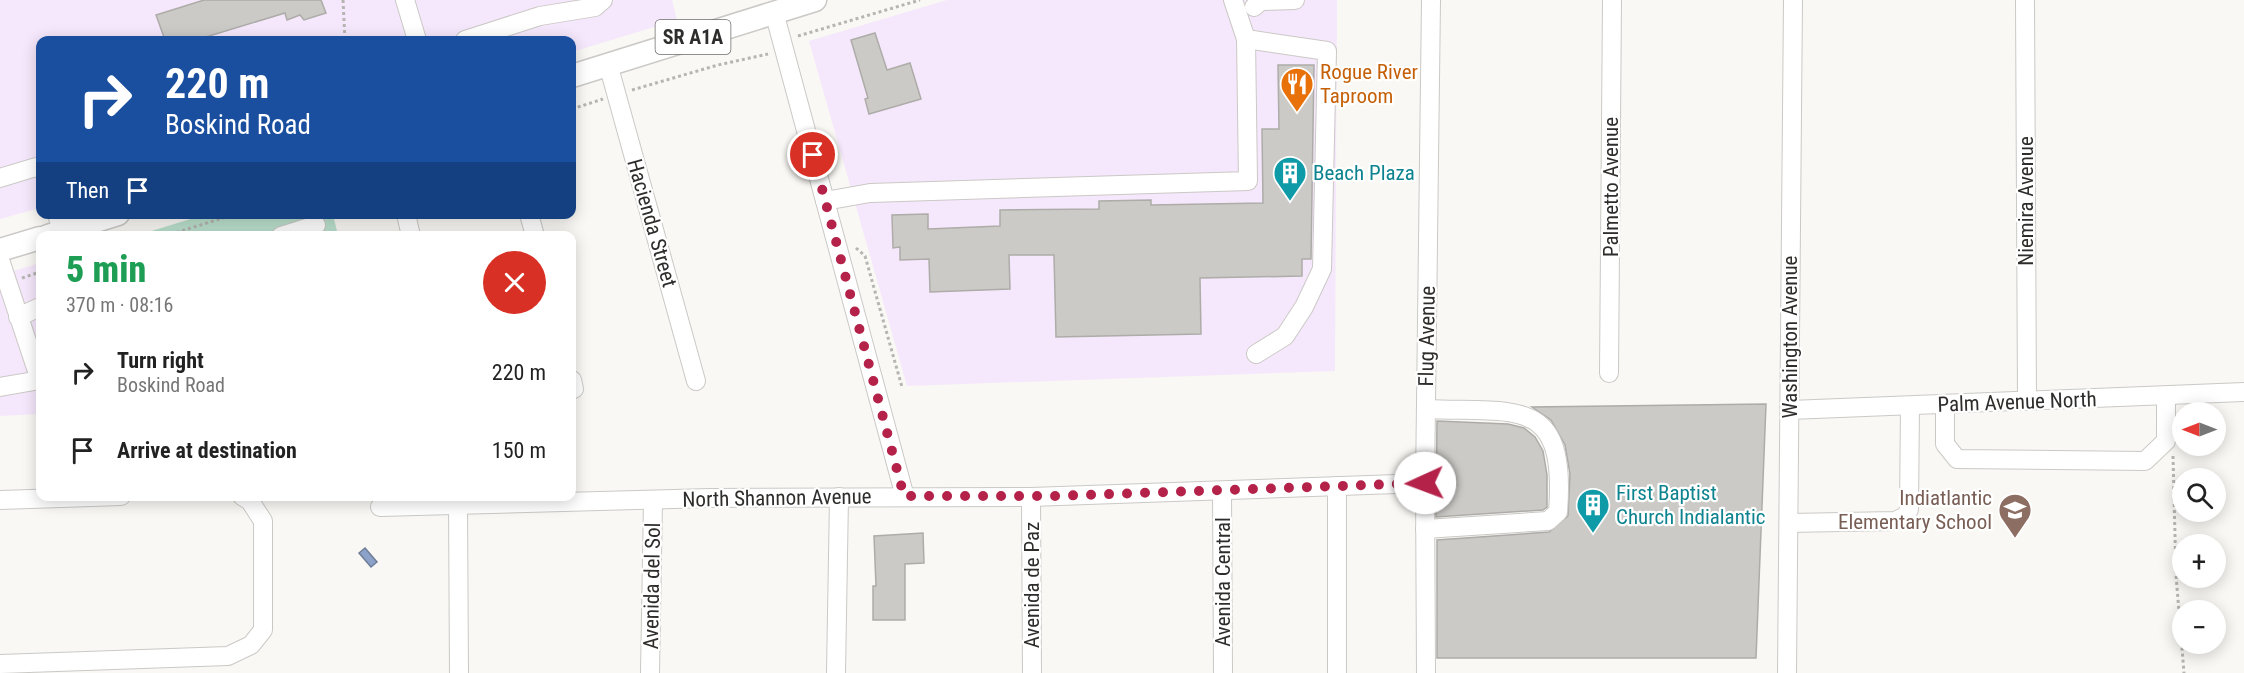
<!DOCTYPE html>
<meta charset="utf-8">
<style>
body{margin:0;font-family:"Roboto Condensed",sans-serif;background:#f2f2f2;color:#222;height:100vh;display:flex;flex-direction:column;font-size:22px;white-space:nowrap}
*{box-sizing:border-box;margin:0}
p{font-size:20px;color:#767676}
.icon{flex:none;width:33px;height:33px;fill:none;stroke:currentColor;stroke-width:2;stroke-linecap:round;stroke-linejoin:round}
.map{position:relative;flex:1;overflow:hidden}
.sheet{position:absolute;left:36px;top:231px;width:540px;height:270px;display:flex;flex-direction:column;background:#fff;border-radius:12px;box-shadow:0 3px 15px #0003}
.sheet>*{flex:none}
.hud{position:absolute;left:36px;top:36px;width:540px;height:183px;border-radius:12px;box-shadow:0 3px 15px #0003;background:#1a4fa0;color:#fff;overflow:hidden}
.needle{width:39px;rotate:270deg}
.controls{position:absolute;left:2172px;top:402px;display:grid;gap:12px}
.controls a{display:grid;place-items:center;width:54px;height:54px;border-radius:50%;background:#fff;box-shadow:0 3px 15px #0003;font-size:30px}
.pin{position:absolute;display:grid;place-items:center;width:51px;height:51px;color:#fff;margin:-26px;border:3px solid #fff;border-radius:50%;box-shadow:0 2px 6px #0007}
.me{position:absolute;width:66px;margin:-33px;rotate:268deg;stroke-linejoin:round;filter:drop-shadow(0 0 4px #0008)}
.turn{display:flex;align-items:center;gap:21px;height:126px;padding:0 30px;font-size:27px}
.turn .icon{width:78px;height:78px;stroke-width:2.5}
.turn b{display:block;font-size:42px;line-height:51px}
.then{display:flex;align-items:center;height:57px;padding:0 30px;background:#0003;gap:12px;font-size:22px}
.round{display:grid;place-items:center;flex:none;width:63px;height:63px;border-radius:32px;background:#f2f2f2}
.head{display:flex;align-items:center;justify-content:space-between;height:102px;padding:0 30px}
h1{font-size:36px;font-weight:800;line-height:45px;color:#1e9e55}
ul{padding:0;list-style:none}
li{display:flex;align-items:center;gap:18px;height:78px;padding:0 30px}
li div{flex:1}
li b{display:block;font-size:22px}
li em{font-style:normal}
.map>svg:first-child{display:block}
</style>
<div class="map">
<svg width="2244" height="673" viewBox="0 0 2244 673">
<rect width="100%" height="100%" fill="#f9f8f4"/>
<g fill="#f6e8fc">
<polygon points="0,0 672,0 677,20 572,52 572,40 40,40 40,208 0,219"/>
<polygon points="947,0 1337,0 1335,371 907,386 809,41"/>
<polygon points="40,263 40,414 0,416 0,275"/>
</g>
<polygon fill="#bbe0cd" points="207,214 333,215 338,235 135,236"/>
<polygon fill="#8da2c8" stroke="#707f99" stroke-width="1.5" points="365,548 377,562 371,567 359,553"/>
<g fill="#cccac7" stroke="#adaca8" stroke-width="1.5">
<polygon points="204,0 321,0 326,13 304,20 300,15 287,20 285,13 196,40 165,40 156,15"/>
<polygon points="875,33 887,70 910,63 921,99 869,114 865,99 868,98 851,40"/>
<polygon points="1278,65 1314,65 1311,259 1302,259 1302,276 1200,278 1201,334 1056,337 1054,255 1009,255 1010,289 930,292 929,259 900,260 900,247 893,248 892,215 928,214 928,229 1000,226 1000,210 1099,209 1099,201 1151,200 1151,205 1263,203 1262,129 1279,129"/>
<polygon points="1766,404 1756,658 1437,658 1437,540 1549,532 1568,516 1570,474 1565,445 1551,420 1532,407"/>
<polygon points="1437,421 1508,424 1524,428 1535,437 1543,451 1547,475 1547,507 1543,510 1436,517"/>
<polygon points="923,533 924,563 905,564 905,620 873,620 873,586 876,586 874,536"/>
</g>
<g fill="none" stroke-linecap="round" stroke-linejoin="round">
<g stroke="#cbc9c6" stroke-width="20">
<g id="minor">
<polyline points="405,0 417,40"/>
<polyline points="2025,0 2027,401"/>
<polyline points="1254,7 1261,1 1295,0"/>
<polyline points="774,12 905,497"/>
<polyline points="1246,39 1327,51 1322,269 1304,307 1285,336 1256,354"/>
<polyline points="465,40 540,16 595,7 603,0"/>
<polyline points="608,64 696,381"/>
<polyline points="0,178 36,167 40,169"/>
<polyline points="825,201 870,193 1248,181 1246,39 1233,0"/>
<polyline points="57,214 62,231"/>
<polyline points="406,214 411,236"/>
<polyline points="529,214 535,236"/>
<polyline points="281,236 316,225"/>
<polyline points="0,260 40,380 0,387"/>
<polyline points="18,317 40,307"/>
<polyline points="1609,373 1612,0"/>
<polyline points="572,380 574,389"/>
<polyline points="1945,404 1945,444 1957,459 2145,461 2166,441 2166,396"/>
<polyline points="1790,410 2244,392"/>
<polyline points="1337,486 1337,673"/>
<polyline points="1222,491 1223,673"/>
<polyline points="1031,497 1032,673"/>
<polyline points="0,500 121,496"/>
<polyline points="458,504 459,673"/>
<polyline points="380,507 710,498 1031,497 1425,483"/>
<polyline points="1789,523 1895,521 1906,516 1909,509 1910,406"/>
<path d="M1425 529 1548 521 1558 512C1567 395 1517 413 1426 409"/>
<polyline points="0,664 228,656 251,645 263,630 263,521 250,501 242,496"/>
<polyline points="650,673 653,500"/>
<polyline points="836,673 839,497"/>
<polyline points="1426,673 1425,483 1431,0"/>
<polyline points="1787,673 1793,0"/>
</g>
</g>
<g stroke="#cbc9c6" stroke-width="25">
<g id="major">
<polyline points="572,76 815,0"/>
<polyline points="48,236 118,214"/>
<polyline points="0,250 40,238"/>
</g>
</g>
<g stroke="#b6b5b2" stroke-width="3" stroke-dasharray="3 3" stroke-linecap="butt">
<polyline points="343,0 345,40"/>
<polyline points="798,36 920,0"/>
<polyline points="632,90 718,65 768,54"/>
<polyline points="572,109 603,99"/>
<polyline points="828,136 832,162"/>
<polyline points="165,236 236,214"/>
<polyline points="856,248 865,256 902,387"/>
<polyline points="22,278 40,272"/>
<polyline points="2173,456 2176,575 2184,673"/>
</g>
<use href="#minor" stroke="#fff" stroke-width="18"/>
<use href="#major" stroke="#fff" stroke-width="22"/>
</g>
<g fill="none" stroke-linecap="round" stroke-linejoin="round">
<polyline stroke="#b4224a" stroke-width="10" stroke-dasharray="0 18" points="813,155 904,496 1055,496 1425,483"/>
</g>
<defs>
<g id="restaurant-pin" transform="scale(1.725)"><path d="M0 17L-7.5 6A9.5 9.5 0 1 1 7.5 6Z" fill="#e8710a" stroke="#fff"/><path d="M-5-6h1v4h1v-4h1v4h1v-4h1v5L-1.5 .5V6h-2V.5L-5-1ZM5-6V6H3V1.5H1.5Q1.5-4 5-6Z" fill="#fff"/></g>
<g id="building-pin" transform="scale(1.725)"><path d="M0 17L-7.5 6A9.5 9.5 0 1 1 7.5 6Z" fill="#0f9aa8" stroke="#fff"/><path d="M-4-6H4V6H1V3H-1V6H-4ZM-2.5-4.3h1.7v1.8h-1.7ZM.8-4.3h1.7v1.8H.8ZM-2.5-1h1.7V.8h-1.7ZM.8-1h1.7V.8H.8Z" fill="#fff"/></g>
<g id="school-pin" transform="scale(1.725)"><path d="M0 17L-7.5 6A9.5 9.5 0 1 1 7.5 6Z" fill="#8d6e63" stroke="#fff"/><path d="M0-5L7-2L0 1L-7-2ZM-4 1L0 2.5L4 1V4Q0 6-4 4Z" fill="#fff"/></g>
</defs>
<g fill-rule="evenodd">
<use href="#restaurant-pin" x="1297" y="84"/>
<use href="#building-pin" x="1290" y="173"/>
<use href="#building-pin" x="1593" y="505"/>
<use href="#school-pin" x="2015" y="510"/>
</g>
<g text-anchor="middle" stroke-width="4.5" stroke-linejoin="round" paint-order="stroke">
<rect fill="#fff" stroke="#6d6c6b" stroke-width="1.5" x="655.5" y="20" width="75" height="34" rx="4.5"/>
<g font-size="20" font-weight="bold" fill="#2e2d2c">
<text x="693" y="44">SR A1A</text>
</g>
<g font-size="21" fill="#c56008" stroke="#fff" text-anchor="start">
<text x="1320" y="79">Rogue River<tspan x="1320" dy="24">Taproom</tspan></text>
</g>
<g font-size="21" fill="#0d838f" stroke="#fff" text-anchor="start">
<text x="1313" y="180">Beach Plaza</text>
<text x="1616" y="500">First Baptist<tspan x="1616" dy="24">Church Indialantic</tspan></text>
</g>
<g font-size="21" fill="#2e2d2c" stroke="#fff">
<text transform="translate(1611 187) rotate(-90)" y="7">Palmetto Avenue</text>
<text transform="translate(2026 201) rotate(-90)" y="7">Niemira Avenue</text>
<text transform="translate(652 223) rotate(74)" y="7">Hacienda Street</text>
<text transform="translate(1427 336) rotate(-89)" y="7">Flug Avenue</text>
<text transform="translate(1790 337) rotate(-90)" y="7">Washington Avenue</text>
<text transform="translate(2017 402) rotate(-2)" y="7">Palm Avenue North</text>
<text transform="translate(777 498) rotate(-1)" y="7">North Shannon Avenue</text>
<text transform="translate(1223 582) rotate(-90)" y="7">Avenida Central</text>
<text transform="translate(1032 585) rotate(-90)" y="7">Avenida de Paz</text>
<text transform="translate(652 586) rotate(-89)" y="7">Avenida del Sol</text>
</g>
<g font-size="21" fill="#785e54" stroke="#fff" text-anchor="end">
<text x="1992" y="505">Indiatlantic<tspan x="1992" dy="24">Elementary School</tspan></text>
</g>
</g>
</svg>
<div class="controls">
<a><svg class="needle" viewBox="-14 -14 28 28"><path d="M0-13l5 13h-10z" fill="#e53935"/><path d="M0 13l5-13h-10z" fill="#767676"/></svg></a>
<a><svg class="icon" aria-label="search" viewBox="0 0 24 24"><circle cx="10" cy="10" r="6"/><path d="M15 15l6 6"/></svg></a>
<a>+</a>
<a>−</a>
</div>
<div class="pin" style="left:813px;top:155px;background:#d93025"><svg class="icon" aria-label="arrive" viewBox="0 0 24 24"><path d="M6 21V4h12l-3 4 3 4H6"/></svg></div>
<svg class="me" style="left:1425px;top:483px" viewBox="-20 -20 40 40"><circle r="19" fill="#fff"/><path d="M0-13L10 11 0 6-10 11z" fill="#b4224a"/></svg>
<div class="hud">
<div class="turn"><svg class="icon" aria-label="right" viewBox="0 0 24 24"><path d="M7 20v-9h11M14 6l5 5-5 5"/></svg><div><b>220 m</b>Boskind Road</div></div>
<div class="then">Then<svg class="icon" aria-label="arrive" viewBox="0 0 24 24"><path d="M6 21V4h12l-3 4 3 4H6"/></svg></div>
</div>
<section class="sheet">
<div class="head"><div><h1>5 min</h1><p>370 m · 08:16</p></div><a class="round" style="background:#d93025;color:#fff"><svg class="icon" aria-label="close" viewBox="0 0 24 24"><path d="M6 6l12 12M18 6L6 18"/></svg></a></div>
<ul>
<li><svg class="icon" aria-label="right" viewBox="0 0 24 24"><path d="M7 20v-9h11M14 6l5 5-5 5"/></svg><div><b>Turn right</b><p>Boskind Road</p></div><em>220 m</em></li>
<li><svg class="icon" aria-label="arrive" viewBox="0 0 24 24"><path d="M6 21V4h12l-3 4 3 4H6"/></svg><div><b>Arrive at destination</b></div><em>150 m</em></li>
</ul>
</section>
</div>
